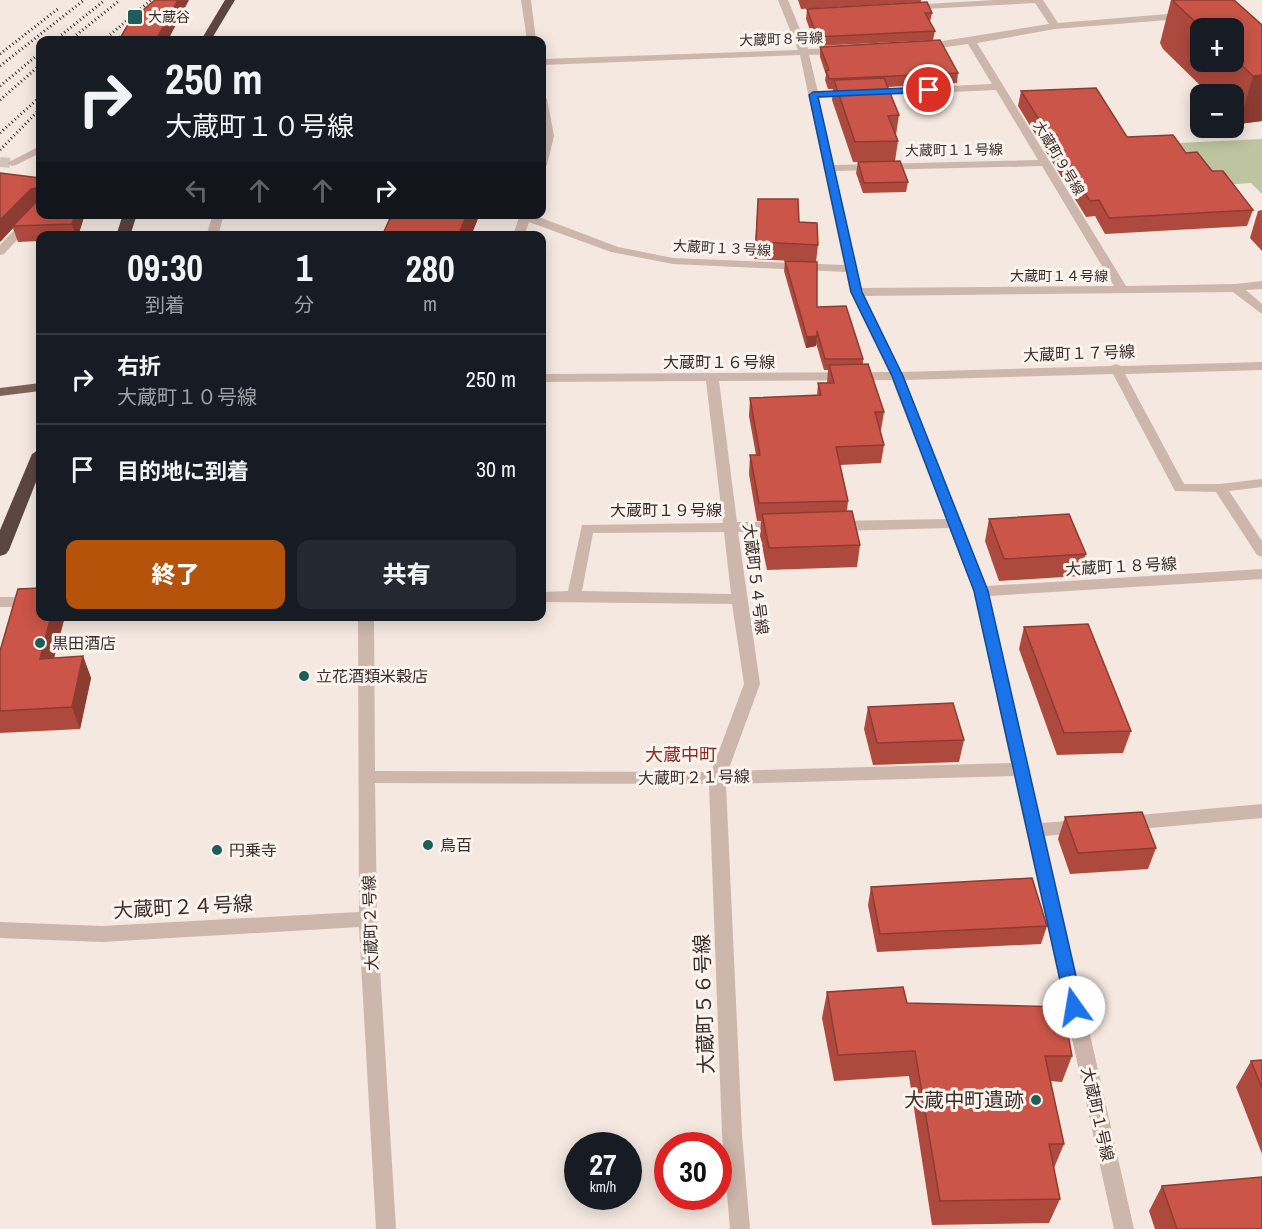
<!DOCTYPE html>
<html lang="ja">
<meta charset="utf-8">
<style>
body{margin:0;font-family:"Archivo Narrow","Noto Sans JP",sans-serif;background:#242831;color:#f1f3f6;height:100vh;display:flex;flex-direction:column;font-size:22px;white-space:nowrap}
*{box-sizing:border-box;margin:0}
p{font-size:20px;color:#9ea1a6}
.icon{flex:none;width:33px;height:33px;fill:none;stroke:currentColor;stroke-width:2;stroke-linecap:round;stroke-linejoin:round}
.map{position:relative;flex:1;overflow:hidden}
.sheet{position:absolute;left:36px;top:231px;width:510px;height:390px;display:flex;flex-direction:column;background:#171b24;border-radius:12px;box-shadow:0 3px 15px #0003}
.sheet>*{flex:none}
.guide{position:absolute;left:36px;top:36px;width:510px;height:183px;border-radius:12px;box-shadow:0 3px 15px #0003;background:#171b24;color:#f1f3f6;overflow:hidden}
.tools{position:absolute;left:1190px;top:18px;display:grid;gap:12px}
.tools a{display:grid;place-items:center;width:54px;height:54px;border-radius:12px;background:#171b24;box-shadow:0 3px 15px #0003;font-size:30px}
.speed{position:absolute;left:564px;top:1132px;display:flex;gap:12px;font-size:30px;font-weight:700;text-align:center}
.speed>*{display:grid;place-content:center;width:78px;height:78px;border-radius:50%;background:#171b24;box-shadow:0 3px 15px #0003;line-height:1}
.speed small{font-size:15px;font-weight:400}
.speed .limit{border:9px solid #d22;background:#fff;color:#111}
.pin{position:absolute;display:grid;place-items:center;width:51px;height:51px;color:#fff;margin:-26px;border:3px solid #fff;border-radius:50%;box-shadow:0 2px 6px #0007}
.me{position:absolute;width:66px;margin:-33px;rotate:347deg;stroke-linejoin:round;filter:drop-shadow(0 0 4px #0008)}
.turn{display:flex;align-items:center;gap:21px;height:126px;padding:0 30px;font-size:27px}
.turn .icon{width:78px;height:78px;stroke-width:2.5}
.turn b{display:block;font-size:42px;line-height:51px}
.lanes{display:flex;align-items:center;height:57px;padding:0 30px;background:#0003;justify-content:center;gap:30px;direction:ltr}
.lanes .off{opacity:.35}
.eta{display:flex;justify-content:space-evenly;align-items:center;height:102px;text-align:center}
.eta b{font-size:36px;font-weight:800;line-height:42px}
.primary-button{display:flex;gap:12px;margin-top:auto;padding:12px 30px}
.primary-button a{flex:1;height:69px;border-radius:12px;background:#b45309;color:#fff;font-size:24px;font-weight:800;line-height:69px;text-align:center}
.primary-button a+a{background:#242831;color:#f1f3f6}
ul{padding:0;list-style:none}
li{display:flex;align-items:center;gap:18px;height:90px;padding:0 30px;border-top:2px solid #363941}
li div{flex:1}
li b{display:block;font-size:22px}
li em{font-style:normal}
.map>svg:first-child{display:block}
</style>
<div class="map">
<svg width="1262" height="1229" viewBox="0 0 1262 1229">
<rect width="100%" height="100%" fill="#f4e8e0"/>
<polygon fill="#bdc49f" points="1262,139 1262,194 1251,183 1220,185 1178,143"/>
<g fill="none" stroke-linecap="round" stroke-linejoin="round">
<polyline stroke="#cfc3bc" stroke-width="10" stroke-dasharray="10 5" stroke-linecap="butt" points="0,162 12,163"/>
<g fill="#cdb6ab" fill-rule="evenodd">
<polygon points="521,0 531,0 536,40 527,40"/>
<path d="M778 0H788L808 49 840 48 845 51 840 54 809 55 818 92 992 84 968 44 924 50 919 47 924 44 1049 24 1035 3 906 10 904 8 909 5 994 0H1043L1058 23 1168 14 1189 24 1184 27 1167 20 1055 29 977 43 1126 286 1236 284 1262 281V289L1246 290 1262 304V314L1233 292 864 296 901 372 1111 366 1116 364 1121 366 1262 362V370L1125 374 1184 484H1220L1262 479V487L1229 491 1262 541V557L1257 555 1216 492 1175 491 1113 374 905 380 986 586 1262 569V579L989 596 1041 823 1080 820 1086 822 1089 827 1086 832 1045 836 1134 1229H1114L1014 776 726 784 742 1134 750 1229H730L722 1134 709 784 375 783 377 919 396 1229H376L359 927 102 942 0 938V922L102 926 359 912 358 616H374L375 771 711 772 744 684 732 604 542 602V592L568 591 582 525 723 523 706 381 542 382V374L889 372 850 292 846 272 673 264 611 252 529 222 524 236H513L520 214H531L618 247 673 258 844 265 800 55 542 65V59L798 50ZM996 90 1038 160 834 165 819 98ZM1042 166 1114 286 861 288 835 171ZM892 380 946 519 836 521 829 526 836 531 949 528 974 591 1011 763 728 771 760 684 738 532H779L786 527 779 522H737L719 381ZM724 532 731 594 582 591 593 533Z"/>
<polygon points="542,96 547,99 554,136 547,165 542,168"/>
<polygon points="40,146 40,153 16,165 12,166 7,163"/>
<polygon points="40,206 41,214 4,254 0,255 0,245 36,207"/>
<polygon points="213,214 224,214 218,236 206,236"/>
<rect x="0" y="597" width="40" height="10"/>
<polygon points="1262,804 1262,818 1128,830 1122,828 1119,823 1122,818 1128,816"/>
</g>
<polygon fill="#7d625b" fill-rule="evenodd" points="40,383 40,391 0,396 0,388"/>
<g fill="#5c4641" fill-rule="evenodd">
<polygon points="225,0 235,0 211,40 201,40"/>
<polygon points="123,214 137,214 130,236 116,236"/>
<polygon points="40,449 40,472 9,550 6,554 0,556 0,530 32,454"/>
</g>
<g stroke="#3b2d2a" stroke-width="3" stroke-dasharray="1 3" stroke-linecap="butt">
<polyline points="55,40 105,0"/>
<polyline points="70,40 120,0"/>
<polyline points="104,40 151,0"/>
<polyline points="117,40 134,25"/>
<polyline points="0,54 59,8"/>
<polyline points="0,66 84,0"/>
<polyline points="0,86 40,53"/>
<polyline points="0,100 40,65"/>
<polyline points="0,133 40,97"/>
<polyline points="0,150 40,109"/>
</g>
</g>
<g fill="#ae493e" fill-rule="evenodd">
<polygon points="798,0 921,0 921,2 801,9"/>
<path d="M1171 0H1234L1262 25V121L1239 124 1233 118V94H1209L1163 49 1160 43ZM1200 28H1233V62H1200Z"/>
<polygon points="807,9 932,13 930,22 935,31 933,40 816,46 806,19"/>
<polygon points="820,47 958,73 957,83 888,87 899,115 896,135 898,141 895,161 853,162 832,100 833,89 828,89 825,80 826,75 820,57"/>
<polygon points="1021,91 1127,137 1186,153 1212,171 1253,210 1247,226 1105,234 1095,216 1086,217 1018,106"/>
<polygon points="858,162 908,182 906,192 863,193 856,173"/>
<polygon points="40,178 85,214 78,236 40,236 40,241 18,242 13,228 0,242"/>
<polygon points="758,199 799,222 818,245 816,262 754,259"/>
<polygon points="1262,210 1262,251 1250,238 1258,211"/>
<polygon points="785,261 817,307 863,359 863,364 884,412 881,430 880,430 884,445 881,463 840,465 848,501 847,511 860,545 857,567 767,570 760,536 761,521 757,521 749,474 750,455 756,455 749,416 750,398 817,396 818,383 827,383 828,370 824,370 816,343 816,346 806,348 784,271"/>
<polygon points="989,519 1086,554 1080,576 999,581 985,541"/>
<polygon points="40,616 65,616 54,658 83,656 91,678 80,729 0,733 0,651"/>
<polygon points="1024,627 1131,731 1123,753 1057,755 1019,649"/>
<polygon points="868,707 964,740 959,762 873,765 864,729"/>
<polygon points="1065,817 1156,848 1148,869 1070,874 1058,839"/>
<polygon points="871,887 1047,926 1041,944 877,952 868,905"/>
<polygon points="827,992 907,1003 1072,1056 1062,1082 1050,1081 1064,1144 1054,1168 1060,1199 1049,1223 932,1225 909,1076 834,1081 822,1018"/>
<polygon points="1262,1060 1262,1154 1236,1087 1251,1061"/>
<polygon points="1162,1186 1262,1229 1155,1229 1149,1211"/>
</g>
<g fill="#8d3c32">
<polygon points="178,0 189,0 168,40 156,40"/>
<polygon points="1262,75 1262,121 1239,124 1253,76"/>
<polygon points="37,188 40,202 13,226 13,228 0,242 0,220 31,189"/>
<polygon points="75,214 85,214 78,236 76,236 72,224"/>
<polygon points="467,214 480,214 471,236 458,236"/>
<polygon points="817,336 816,346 806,348 807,337"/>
<polygon points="51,616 65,616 48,681 40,659"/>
<polygon points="83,656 91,678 80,729 72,707"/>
</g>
<g fill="#ca5548" stroke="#8d3c32" stroke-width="1.5">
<polygon points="155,0 178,0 156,40 119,40 130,21"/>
<polygon points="1173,0 1234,0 1262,25 1262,75 1253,76 1233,57 1233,28 1202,28 1175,3"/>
<polygon points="927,2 932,13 925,13 935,31 817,37 807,9"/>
<polygon points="940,40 958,73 829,79 826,71 829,70 820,47"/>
<polygon points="884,78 899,115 888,116 898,141 855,142 834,80"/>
<polygon points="1096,88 1127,137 1173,135 1186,153 1197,152 1212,171 1223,171 1253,210 1109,218 1099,200 1090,201 1021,91"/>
<polygon points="900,161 908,182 864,183 858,162"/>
<polygon points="0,173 40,178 40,214 75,214 72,224 13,226 38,200 37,188 31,189 0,220"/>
<polygon points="758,199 798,199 799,222 817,223 818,245 756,242"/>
<polygon points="392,214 467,214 458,236 382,236"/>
<polygon points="785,261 817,262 817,307 846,306 863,359 825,359 817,331 817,336 807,337"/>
<polygon points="868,364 884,412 875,412 884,445 836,447 848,501 759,503 750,455 760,455 750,398 821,395 818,383 834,383 829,365"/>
<polygon points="852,511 860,545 769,548 762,514"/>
<polygon points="1069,514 1086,554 1004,559 989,519"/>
<polygon points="40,588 40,616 51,616 40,659 83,656 72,707 0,711 0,651 18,589"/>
<polygon points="1088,624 1131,731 1064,733 1024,627"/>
<polygon points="953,703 964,740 877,743 868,707"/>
<polygon points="1142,812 1156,848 1078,853 1065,817"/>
<polygon points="1032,878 1047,926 880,934 871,887"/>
<polygon points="903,987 907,1003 1063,1007 1072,1056 1045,1056 1064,1144 1049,1144 1060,1199 940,1201 915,1051 838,1055 827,992"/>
<polygon points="1262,1060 1262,1088 1251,1061"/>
<polygon points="1262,1177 1262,1229 1177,1229 1162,1186"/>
</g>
<polygon fill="#1a73e8" stroke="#114b97" stroke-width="1.5" points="929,87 933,90 932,92 818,97 862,292 903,376 988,591 1083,1007 1080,1013 1074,1015 1068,1013 1066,1007 974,591 892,376 851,292 809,95 813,92"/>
<g fill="#1e5e59" stroke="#fbf3ed" stroke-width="2">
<rect x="127" y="9" width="16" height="16" rx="3"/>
<circle cx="40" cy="643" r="6"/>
<circle cx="304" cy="676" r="6"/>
<circle cx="428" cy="845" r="6"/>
<circle cx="217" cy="850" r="6"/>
<circle cx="1036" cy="1100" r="6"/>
</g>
<g text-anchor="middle" stroke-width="6" stroke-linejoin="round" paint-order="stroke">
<g font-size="14" fill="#3b2d2a" stroke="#fbf3ed" text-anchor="start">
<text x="148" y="22">大蔵谷</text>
</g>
<g font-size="14" fill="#3b2d2a" stroke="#fbf3ed">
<text transform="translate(781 39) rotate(-2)" y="5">大蔵町８号線</text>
<text transform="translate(954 150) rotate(-1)" y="5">大蔵町１１号線</text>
<text transform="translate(1059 158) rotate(59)" y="5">大蔵町９号線</text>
<text transform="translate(722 248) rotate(3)" y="5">大蔵町１３号線</text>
<text x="1059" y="281">大蔵町１４号線</text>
</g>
<g font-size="16" fill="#3b2d2a" stroke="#fbf3ed">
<text transform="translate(1079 353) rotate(-2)" y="6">大蔵町１７号線</text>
<text x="719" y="368">大蔵町１６号線</text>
<text x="666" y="516">大蔵町１９号線</text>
<text transform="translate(1121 566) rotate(-3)" y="6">大蔵町１８号線</text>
<text transform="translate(756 579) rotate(83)" y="6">大蔵町５４号線</text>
<text transform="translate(694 777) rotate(-1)" y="6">大蔵町２１号線</text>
<text transform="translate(370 923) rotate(-92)" y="6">大蔵町２号線</text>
<text transform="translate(1098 1114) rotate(77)" y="6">大蔵町１号線</text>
</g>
<g font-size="16" fill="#3b2d2a" stroke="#fbf3ed" text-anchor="start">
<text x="52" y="649">黒田酒店</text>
<text x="316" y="682">立花酒類米穀店</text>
<text x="440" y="851">鳥百</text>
<text x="229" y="856">円乗寺</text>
</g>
<g font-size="18" fill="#8d2b20" stroke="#fbf3ed">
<text x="681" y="761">大蔵中町</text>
</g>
<g font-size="20" fill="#3b2d2a" stroke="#fbf3ed">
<text transform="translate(183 907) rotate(-3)" y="7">大蔵町２４号線</text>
<text transform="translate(704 1004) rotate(-92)" y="7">大蔵町５６号線</text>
</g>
<g font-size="20" fill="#3b2d2a" stroke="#fbf3ed" text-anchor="end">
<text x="1024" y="1107">大蔵中町遺跡</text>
</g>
</g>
</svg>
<div class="tools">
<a>+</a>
<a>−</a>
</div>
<div class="speed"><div>27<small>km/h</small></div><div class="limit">30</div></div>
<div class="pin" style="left:929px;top:90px;background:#d93025"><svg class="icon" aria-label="arrive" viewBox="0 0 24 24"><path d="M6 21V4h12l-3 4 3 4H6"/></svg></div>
<svg class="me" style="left:1074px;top:1007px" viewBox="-20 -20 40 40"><circle r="19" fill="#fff"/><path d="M0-13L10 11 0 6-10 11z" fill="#1a73e8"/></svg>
<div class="guide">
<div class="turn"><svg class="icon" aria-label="right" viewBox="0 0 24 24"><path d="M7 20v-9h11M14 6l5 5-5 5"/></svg><div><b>250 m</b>大蔵町１０号線</div></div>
<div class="lanes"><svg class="icon off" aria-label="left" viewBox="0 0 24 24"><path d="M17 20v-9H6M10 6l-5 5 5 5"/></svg><svg class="icon off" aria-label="ahead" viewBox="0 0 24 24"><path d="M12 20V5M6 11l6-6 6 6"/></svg><svg class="icon off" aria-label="ahead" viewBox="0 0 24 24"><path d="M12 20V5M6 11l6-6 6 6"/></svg><svg class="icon" aria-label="right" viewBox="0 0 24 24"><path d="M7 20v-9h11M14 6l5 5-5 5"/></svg></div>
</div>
<section class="sheet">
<div class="eta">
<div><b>09:30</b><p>到着</p></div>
<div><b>1</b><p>分</p></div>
<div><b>280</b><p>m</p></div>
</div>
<ul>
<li><svg class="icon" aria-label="right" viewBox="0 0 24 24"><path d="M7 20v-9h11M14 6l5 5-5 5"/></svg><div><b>右折</b><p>大蔵町１０号線</p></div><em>250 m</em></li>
<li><svg class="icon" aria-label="arrive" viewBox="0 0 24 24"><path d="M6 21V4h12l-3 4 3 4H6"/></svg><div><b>目的地に到着</b></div><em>30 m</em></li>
</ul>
<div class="primary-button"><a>終了</a><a>共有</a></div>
</section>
</div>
